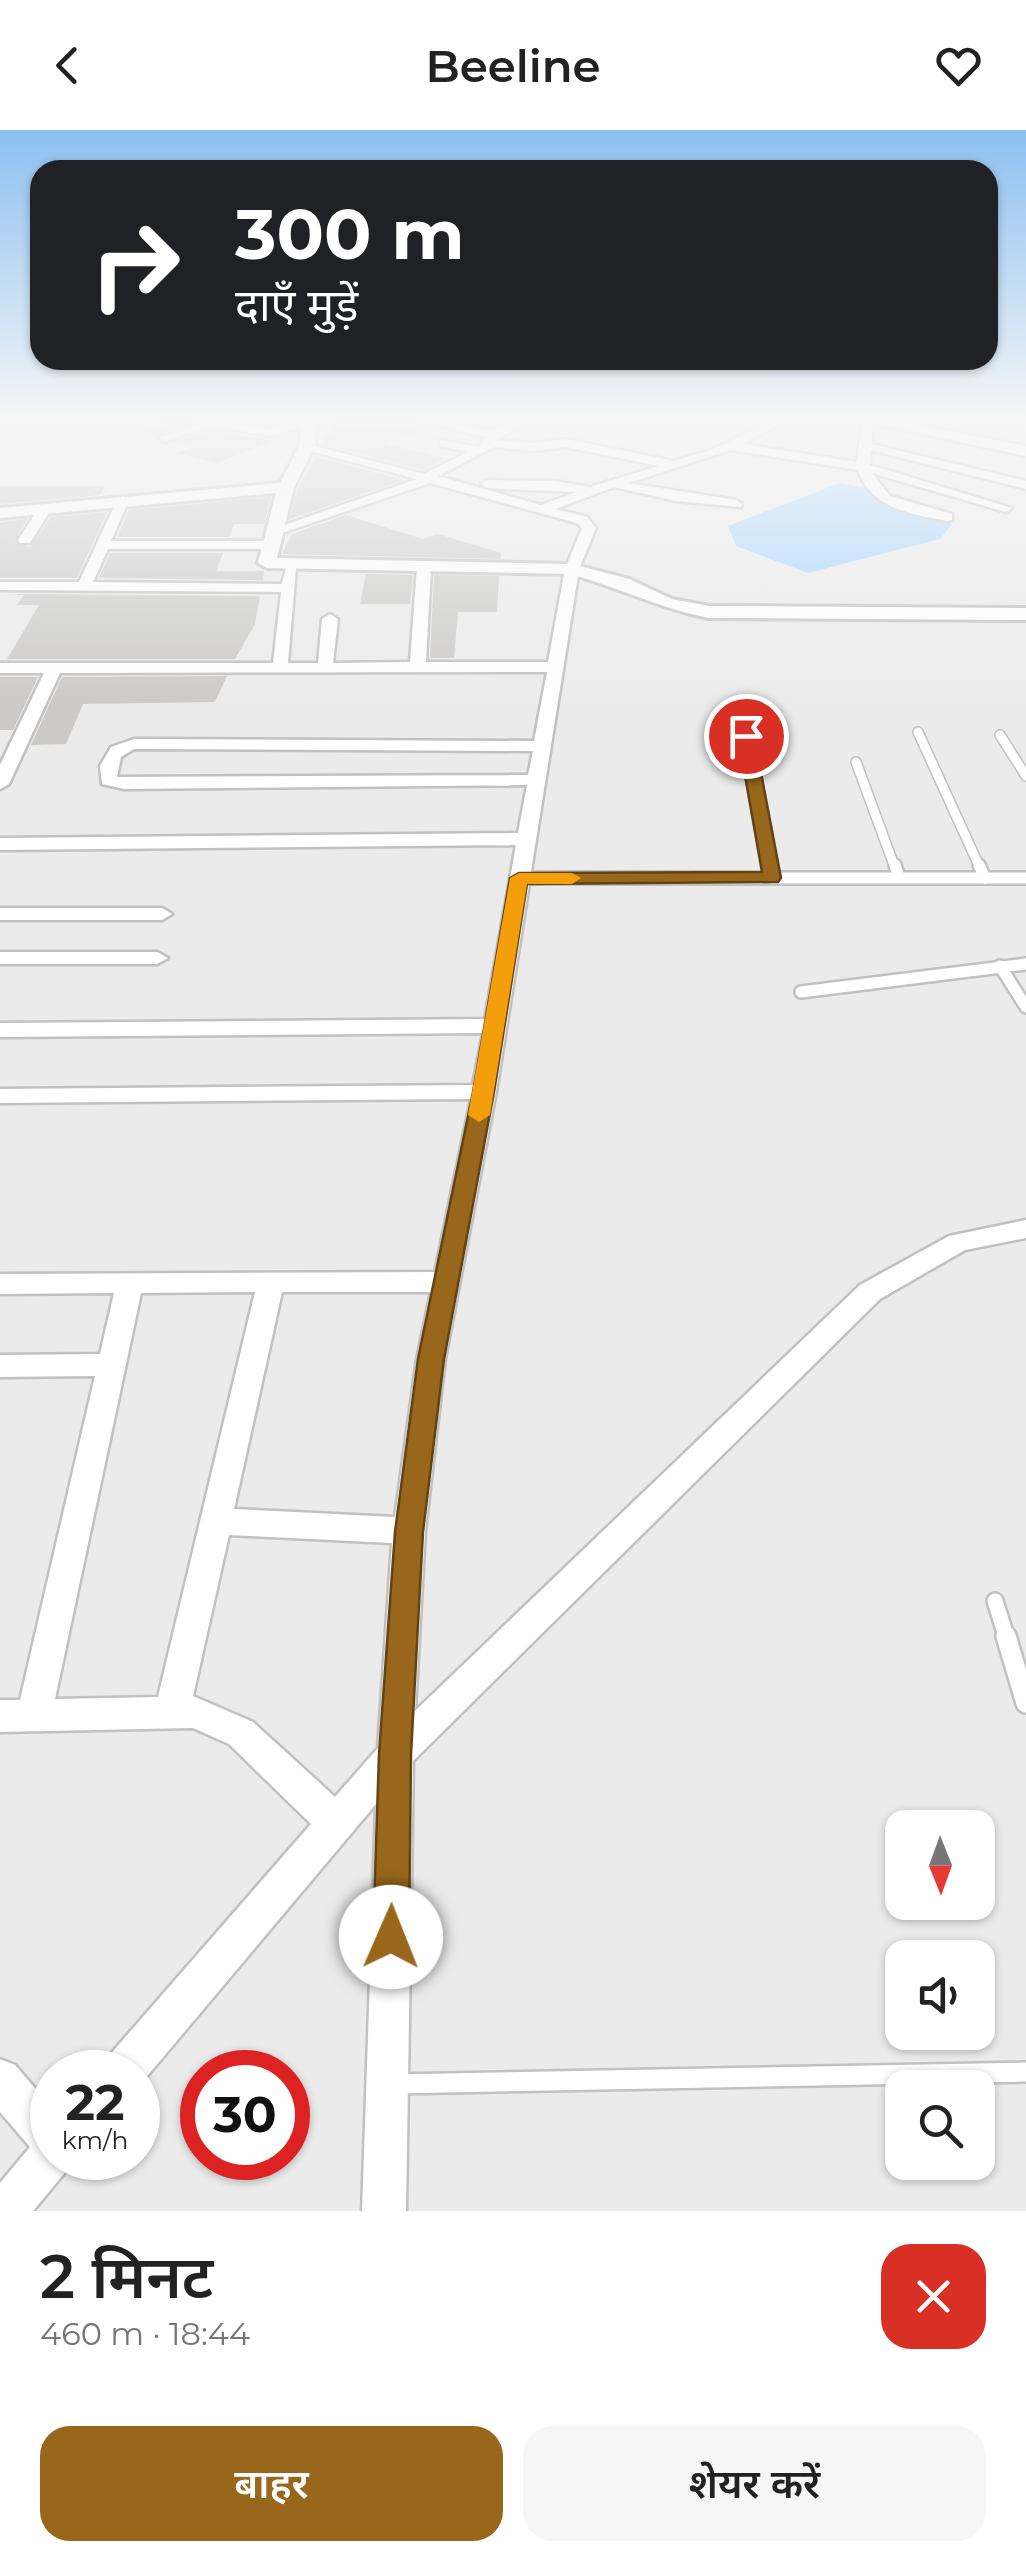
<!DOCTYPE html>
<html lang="hi">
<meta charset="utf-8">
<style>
body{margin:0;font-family:Montserrat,"Noto Sans Devanagari",sans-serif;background:#f6f6f6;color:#222;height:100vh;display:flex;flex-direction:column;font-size:38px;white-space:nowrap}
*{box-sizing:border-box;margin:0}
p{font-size:32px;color:#767676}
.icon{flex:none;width:55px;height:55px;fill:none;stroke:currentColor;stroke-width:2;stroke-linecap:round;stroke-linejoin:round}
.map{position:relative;height:2081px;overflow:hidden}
.drawer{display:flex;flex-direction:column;background:#fff;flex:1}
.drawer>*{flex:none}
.top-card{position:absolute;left:30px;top:30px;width:968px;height:210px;border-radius:30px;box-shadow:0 2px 8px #0004;background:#202124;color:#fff;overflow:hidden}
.needle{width:65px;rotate:179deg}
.tools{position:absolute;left:885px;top:1680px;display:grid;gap:20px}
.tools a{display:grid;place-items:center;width:110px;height:110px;border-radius:20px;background:#fff;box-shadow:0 2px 8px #0004;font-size:50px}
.speed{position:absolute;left:30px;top:1920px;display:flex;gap:20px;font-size:50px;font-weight:700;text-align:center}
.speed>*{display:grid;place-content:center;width:130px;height:130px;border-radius:50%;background:#fff;box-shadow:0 2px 8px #0004;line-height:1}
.speed small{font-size:25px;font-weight:400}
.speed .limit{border:15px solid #d22;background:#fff;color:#111}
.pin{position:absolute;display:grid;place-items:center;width:85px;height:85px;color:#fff;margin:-42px;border:5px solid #fff;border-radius:50%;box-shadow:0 2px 10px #0007}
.me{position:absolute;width:110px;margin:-55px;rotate:1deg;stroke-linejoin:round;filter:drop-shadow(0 0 8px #0008)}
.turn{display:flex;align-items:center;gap:35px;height:210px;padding:0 40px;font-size:45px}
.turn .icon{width:130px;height:130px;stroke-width:2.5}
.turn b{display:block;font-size:70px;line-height:85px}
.round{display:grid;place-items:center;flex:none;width:105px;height:105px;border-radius:30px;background:#f6f6f6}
.overview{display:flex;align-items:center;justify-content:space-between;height:170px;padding:0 40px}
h1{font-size:60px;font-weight:600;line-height:75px}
.button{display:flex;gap:20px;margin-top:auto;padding:20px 40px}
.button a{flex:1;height:115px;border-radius:30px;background:#99671b;color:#fff;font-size:40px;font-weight:600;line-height:115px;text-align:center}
.button a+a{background:#f6f6f6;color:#222}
header{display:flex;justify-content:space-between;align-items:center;height:130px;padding:0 40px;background:#fff;font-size:45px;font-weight:600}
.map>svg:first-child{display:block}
</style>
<header><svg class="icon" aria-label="back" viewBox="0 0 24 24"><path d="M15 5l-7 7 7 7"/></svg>Beeline<svg class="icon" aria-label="heart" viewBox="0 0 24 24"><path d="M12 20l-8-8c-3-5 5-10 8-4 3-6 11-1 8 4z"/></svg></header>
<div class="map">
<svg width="1026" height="2081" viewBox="0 0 1026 2081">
<rect width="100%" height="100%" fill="#ebebec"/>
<polygon fill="#a3d3ff" points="840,353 873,360 952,394 940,409 808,443 736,416 728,396"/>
<g fill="#cbcac9">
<polygon points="171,287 208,287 156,306 133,299"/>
<polygon points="340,287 398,287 432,298 384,314 446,328 423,340 322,314"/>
<polygon points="212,300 269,310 298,302 217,333 177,323 195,316 178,312"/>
<polygon points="315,326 404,350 290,389 298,358"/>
<polygon points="0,356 105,356 100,365 0,374"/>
<polygon points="271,367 264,394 234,394 229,407 117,407 129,380"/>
<polygon points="107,382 77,448 0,448 0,392 27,389 15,412 30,417 51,387"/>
<polygon points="346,385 423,409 438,404 501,423 500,429 282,424 292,404"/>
<polygon points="110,423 223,423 216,441 264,441 263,450 99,448"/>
<polygon points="366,444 413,445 410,474 360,474"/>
<polygon points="434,445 499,446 497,482 458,482 454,528 430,528"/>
<polygon points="0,464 260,466 255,494 235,529 7,529 39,475 17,475 24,465"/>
<polygon points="227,546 215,572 83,574 66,614 31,615 62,547"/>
<polygon points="0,547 38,547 13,600 0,600"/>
</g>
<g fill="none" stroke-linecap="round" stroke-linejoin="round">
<g stroke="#c1c1c2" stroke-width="12">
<g id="service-far3">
<polyline points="739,571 770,738"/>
<polyline points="918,602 980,738"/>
<polyline points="1000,605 1026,646"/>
<polyline points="856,632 895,738"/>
</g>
</g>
<g stroke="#c1c1c2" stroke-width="16">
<g id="service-far2">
<polyline points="770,735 772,748"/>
<polyline points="895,735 899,747"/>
<polyline points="979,735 985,748"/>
<polyline points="519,748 1026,748"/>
<polyline points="1000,836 1026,877"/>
<polyline points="801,862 1026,834"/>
</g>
</g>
<g stroke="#c1c1c2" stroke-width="20">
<polyline id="service-far1" points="995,1471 1007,1509"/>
</g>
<g stroke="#c1c1c2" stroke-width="24">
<g id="service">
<polyline points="1006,1506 1026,1573"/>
<polyline points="395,1954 1026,1942"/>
</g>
</g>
<g stroke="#c1c1c2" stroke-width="5">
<g id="minor">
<path d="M402 287H425L491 301 517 287H532L497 310 534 313 566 309 674 331 711 320 780 287H795L742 314 857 332 862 291 868 288 874 291 871 314 1026 351V359L870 320V335L1012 378 1006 382 872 343 890 366 952 384V390L947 391C912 384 871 379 858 340L731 320 628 353 736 370 742 374 741 377 676 371 614 357 555 379 587 387 596 398 579 439 496 962 445 1229 425 1401 415 1581 860 1155 949 1106 1026 1090V1108L965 1120 880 1169 413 1631 406 2081H362L376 1674 138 1957V1942H102L108 1927 311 1694 229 1614 193 1598 0 1602V1570H20L95 1246 0 1247V1225L100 1224 114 1163 0 1164V1144L435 1142 471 969 0 973V959L473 955 483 903 0 907V893L485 889 516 715 0 720V708L518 703 527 655 124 659 102 654 100 636 111 617 134 609 534 611 547 542 60 543 9 654 0 659V635L44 543H0V533H273L281 462 0 460V452H79L117 370 123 366 129 370 111 411H273L280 415 273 419H108L93 452 282 454 286 438H296L288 533H318L322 489 330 484 338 489 333 533 410 532 417 436 424 432 431 436 426 532H548L565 439 582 398 577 393 430 353 282 403 270 400 417 349 303 319V313L423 344 468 322 440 316V310L479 317 486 307ZM494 317 534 321 566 317 659 336 590 357 555 351 487 350 481 354 487 358 577 362 541 375 438 346ZM134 619 533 621 528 645 117 647 121 627ZM255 1162 158 1567 55 1569 141 1163ZM282 1162H431L417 1229 395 1387 234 1379ZM229 1405 392 1413 378 1618 335 1667 253 1592 193 1566Z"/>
<polygon points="309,289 313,294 270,306 212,296 165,312 159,308 211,290 270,299"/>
<polygon points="41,375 52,378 30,413 20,413 18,410"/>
<polygon points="0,778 162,778 172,784 162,790 0,790"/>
<polygon points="0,822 157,822 168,828 157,834 0,834"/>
<polygon points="0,1929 15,1935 52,1978 52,2028 72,2028 67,2040 33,2081 0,2081 0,2053 30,2017 0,1982"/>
</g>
</g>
<g stroke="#c1c1c2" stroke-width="6">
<path id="tertiary" d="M304 287H318L315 316 294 357 277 428 572 434 629 449 672 469 709 476 1026 478V490L709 488C659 478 620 458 571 444L267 438 258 433 276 363 0 388V378L280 353 299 316Z"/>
</g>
<g stroke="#c1c1c2" stroke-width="5">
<polygon id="secondary" points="843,287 877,287 1026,316 1026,326"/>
</g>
<use href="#service-far3" stroke="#fff" stroke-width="9"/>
<use href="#service-far2" stroke="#fff" stroke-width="11"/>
<use href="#service-far1" stroke="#fff" stroke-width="15"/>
<use href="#service" stroke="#fff" stroke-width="19"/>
<use href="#minor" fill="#fff" fill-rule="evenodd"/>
<use href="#tertiary" fill="#fff" fill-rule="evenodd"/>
<use href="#secondary" fill="#fff" fill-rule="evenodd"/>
</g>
<linearGradient id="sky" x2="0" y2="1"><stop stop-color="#8cc0f1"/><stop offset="0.5" stop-color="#f6f6f6"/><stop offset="1" stop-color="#f6f6f6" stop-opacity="0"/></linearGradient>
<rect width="1026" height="579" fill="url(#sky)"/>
<polygon fill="#99671b" stroke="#634312" stroke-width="2.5" points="746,602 754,606 781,748 778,752 527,754 494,962 444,1229 423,1402 411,1624 409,1807 404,1820 391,1825 378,1820 373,1807 379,1624 395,1402 418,1229 473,962 510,748 519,743 762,742 738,606"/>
<polygon fill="#f59e0b" points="519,743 572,743 581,748 572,754 527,754 490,985 479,992 468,985 510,748"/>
</svg>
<div class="tools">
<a><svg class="needle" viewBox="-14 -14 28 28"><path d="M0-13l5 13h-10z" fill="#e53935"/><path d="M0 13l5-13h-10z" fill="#767676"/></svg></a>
<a><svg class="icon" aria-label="sound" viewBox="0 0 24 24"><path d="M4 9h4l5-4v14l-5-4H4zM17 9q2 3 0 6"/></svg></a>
<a><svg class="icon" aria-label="search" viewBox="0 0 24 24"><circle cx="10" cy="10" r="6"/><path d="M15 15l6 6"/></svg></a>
</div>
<div class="speed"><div>22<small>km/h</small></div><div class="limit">30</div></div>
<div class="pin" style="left:746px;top:606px;background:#d93025"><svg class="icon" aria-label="arrive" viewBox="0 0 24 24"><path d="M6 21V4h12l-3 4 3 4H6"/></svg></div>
<svg class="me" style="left:391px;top:1807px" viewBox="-20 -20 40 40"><circle r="19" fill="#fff"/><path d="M0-13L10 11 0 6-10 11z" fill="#99671b"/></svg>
<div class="top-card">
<div class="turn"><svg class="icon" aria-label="right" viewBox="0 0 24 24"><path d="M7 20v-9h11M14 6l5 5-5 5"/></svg><div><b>300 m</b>दाएँ मुड़ें</div></div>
</div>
</div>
<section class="drawer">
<div class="overview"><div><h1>2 मिनट</h1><p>460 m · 18:44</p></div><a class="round" style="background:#d93025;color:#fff"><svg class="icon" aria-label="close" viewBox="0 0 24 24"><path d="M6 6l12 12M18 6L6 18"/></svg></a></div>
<div class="button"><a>बाहर</a><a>शेयर करें</a></div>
</section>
